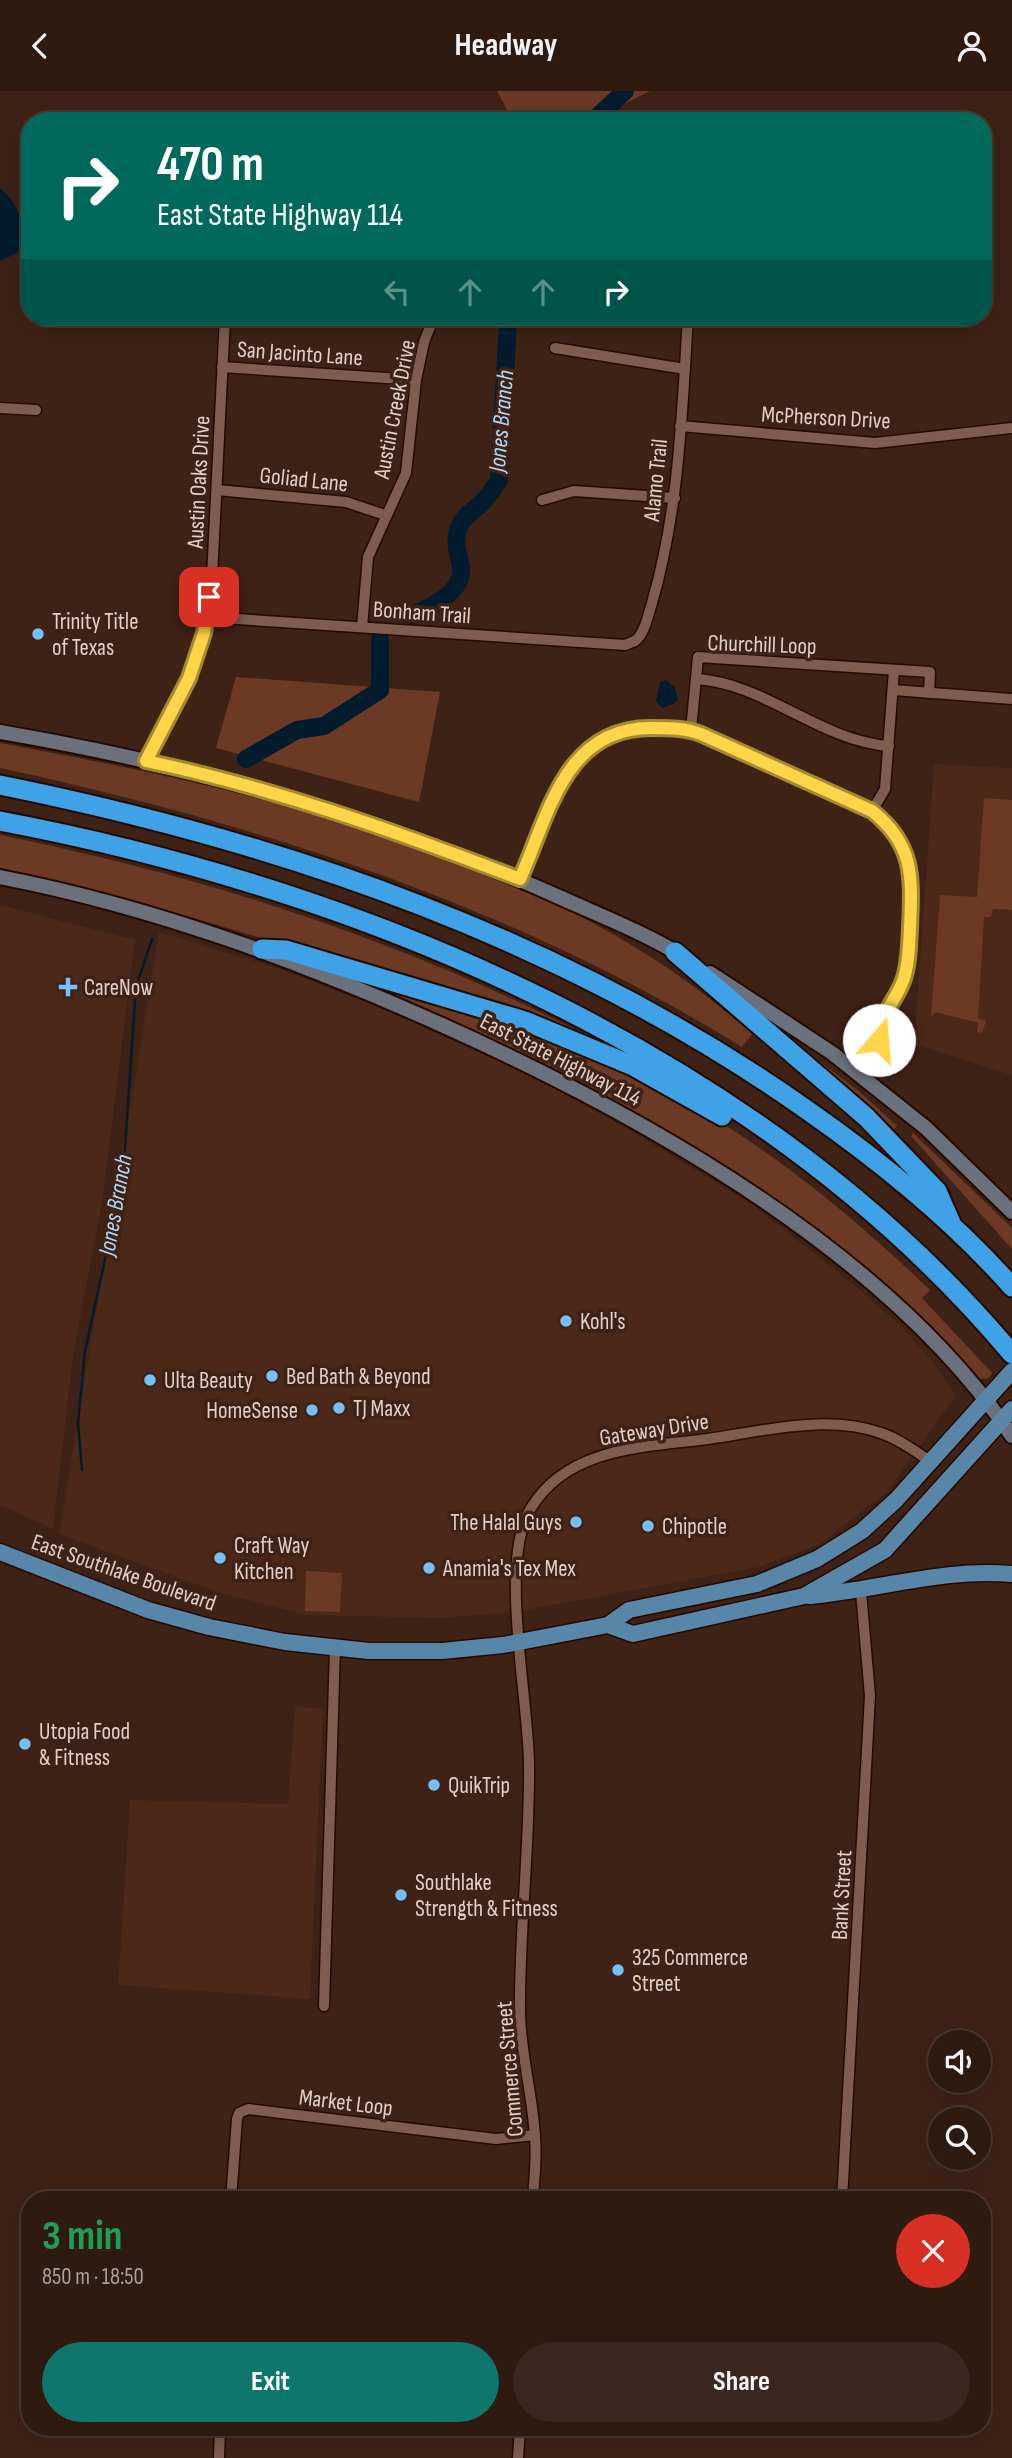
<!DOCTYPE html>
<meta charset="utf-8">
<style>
body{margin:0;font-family:"Sofia Sans Condensed",sans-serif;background:#3b271e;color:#f1f3f6;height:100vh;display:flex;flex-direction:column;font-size:26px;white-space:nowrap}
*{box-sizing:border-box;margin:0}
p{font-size:23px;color:#a7a19f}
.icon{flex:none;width:38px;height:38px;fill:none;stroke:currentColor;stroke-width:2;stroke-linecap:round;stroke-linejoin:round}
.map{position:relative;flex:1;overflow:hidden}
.drawer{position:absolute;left:21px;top:2100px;width:970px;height:245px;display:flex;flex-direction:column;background:#2f1a10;border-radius:28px;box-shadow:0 4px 18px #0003,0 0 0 2px #4a3830}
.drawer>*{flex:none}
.hud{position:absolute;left:21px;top:21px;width:971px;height:214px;border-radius:28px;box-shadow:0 4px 18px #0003,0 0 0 2px #4a3830;background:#00695c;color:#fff;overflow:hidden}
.fabs{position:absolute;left:928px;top:1939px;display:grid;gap:14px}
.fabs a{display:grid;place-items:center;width:63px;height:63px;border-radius:50%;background:#2f1a10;box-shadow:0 4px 18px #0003,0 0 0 2px #4a3830;font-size:35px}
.pin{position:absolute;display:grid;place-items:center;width:60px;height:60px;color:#fff;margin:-30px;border-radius:14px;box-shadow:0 4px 10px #0006}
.me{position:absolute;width:77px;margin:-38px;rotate:18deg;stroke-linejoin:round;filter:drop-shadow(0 0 5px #0008)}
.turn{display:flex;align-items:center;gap:24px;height:147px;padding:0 21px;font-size:32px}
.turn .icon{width:91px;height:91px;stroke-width:2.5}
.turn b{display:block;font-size:49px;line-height:60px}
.lanes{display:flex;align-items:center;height:66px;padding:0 21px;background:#0003;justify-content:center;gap:35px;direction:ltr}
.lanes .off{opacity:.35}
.round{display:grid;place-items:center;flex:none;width:74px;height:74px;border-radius:37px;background:#3b271e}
.summary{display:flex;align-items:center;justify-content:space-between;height:119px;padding:0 21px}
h1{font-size:42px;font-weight:700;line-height:52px;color:#1e9e55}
.cta{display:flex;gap:14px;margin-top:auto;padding:14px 21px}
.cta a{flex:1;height:80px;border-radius:42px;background:#0f766e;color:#fff;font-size:28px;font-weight:700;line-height:80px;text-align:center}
.cta a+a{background:#3b271e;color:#f1f3f6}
header{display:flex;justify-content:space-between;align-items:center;height:91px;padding:0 21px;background:#2f1a10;font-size:32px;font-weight:700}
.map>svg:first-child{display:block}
</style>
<header><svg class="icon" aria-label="back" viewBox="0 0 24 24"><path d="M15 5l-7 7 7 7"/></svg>Headway<svg class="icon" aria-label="person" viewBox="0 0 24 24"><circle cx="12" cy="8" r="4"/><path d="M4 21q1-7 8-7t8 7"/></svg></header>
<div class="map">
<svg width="1012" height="2367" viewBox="0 0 1012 2367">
<rect width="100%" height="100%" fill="#3f2216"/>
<g fill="#4b2818">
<polygon points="934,673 1012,677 1012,984 914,953"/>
<polygon points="0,814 135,849 102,1112 73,1265 53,1438 0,1414"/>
<polygon points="159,841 280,878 381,917 544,991 628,1038 753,1114 854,1194 900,1234 929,1266 956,1304 887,1401 820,1453 759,1476 520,1520 442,1527 306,1524 217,1501 59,1443"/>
<polygon points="295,1615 323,1618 310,1908 118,1894 130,1709 288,1713"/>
</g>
<g fill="#6c3a24">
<polygon points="497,0 650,0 591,30 513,30"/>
<polygon points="236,586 440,601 419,711 216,657"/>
<path d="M0 652C254 699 556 765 752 943L742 956C514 815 260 733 0 677Z"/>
<polygon points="984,707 1012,709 1012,819 993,818 991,826 984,826 978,927 986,930 982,942 977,941 978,932 935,921 931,927 940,804 977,806"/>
<path d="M0 744C213 787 417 854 609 956 407 893 206 824 0 777Z"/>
<path d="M396 899C465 918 547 942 612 972 732 1027 835 1108 930 1199L922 1207 992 1282 989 1287 979 1288 935 1243 674 1045 549 975 394 903Z"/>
<polygon points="797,953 861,1002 897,1035 891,1041 793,958"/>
<polygon points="913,1042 1012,1137 1012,1158 911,1045"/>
<polygon points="306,1480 342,1482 340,1521 305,1520"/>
</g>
<g fill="#021c2e">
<path d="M0 97C19 112 28 139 17 162L0 170Z"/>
<polygon points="666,589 674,595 678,607 675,612 662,617 656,610 660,591"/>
</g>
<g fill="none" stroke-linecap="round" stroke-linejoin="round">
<polyline stroke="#021c2e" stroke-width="2.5" points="82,1379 78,1332 85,1260 123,1086 136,896 152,848"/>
<g stroke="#021c2e" stroke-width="18">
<polyline points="593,30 625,0"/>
<path d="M412 524C429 517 464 501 461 477 459 465 454 452 458 439 463 423 477 419 486 407 491 402 495 395 499 389L508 232 513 226"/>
<polyline points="246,668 297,639 324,635 380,599 380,549"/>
</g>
<g stroke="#250a02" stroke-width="13">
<g id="minor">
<polyline points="555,257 685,278"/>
<polyline points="222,276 416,289"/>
<polyline points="0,317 36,319"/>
<polyline points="680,335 875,352 1012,337"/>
<polyline points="217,399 346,411 385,424"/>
<polyline points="542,409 574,400 675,407"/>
<path d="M207 526 625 554 635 550C645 542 648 524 652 512 679 419 682 322 688 226"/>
<polyline points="362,536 368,466 406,382 416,289 424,251 434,226"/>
<path d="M696 588C765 592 820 650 889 655"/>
<polyline points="893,599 1012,608"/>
<polyline points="691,639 698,566 930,581 929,602"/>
<polyline points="146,670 189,587 204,542 212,486 225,226"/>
<polyline points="872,720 885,698 894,579"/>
<path d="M520 788 567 683 593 652 616 641 646 637 691 639 849 708C907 736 914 770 910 830 909 849 910 870 903 889 897 907 883 922 878 941L883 956 903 969"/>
<polyline points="324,1915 335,1557"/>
<polyline points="231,2109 237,2028 239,2022 248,2018 496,2048 535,2044"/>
<path d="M533 2109C534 2088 537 2067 535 2047 533 2005 521 1965 520 1923 519 1840 530 1757 529 1674 529 1609 498 1470 531 1417 568 1356 644 1356 708 1348 763 1340 826 1323 881 1342 899 1348 915 1360 930 1370"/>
<polyline points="842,2109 870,1605 861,1501"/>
<polyline points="219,2367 220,2336"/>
<polyline points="518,2367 520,2336"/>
</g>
</g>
<g stroke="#250a02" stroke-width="18">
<g id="secondary">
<path d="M0 641C192 674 381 726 559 806 601 825 645 842 684 866"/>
<path d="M0 786C155 816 299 870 442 934 642 1024 887 1160 1012 1345"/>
<polyline points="710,882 832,962 926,1037 1012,1121"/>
</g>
</g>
<g stroke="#250a02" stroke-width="19">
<g id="primary">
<polyline points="0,1461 148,1519 209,1536 285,1551 369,1560 442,1560 503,1554 608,1534 629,1519 757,1493 817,1468 862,1440 896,1409 1012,1280"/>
<path d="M810 1505C878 1499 943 1477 1012 1483"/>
<polyline points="608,1534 633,1543 804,1505 885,1459 1012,1318"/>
</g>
</g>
<g stroke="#250a02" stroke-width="23">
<g id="motorway">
<path d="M0 694C287 752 566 849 807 1019 880 1070 953 1129 1012 1196"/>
<path d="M0 730C371 800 765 968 1012 1263"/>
<polyline points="262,858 286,859 525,930 633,975 722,1025"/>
<polyline points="675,861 866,1026 937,1100 951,1132"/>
</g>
</g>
<use href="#minor" stroke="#7e5c4e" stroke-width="10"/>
<use href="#secondary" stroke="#6b717c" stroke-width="14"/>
<use href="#primary" stroke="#5886a9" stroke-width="16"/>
<use href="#motorway" stroke="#3fa2e6" stroke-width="19"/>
</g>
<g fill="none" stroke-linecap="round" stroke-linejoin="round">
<g stroke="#a68a30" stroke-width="18">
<path id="route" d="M209 506 204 542 189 587 146 670C274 697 398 741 520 788 549 723 565 636 652 637 669 637 685 637 701 643L872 720C915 754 912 787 910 837 909 854 909 874 903 890 896 910 876 928 879 949"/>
</g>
<use href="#route" stroke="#ffd54a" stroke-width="12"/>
</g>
<g fill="#77c0f7" stroke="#3f2216" stroke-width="2.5">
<circle cx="38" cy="543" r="7"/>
<path d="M64.5 885.5h7v7h7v7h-7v7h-7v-7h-7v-7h7z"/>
<circle cx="566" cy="1230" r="7"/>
<circle cx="272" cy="1285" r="7"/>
<circle cx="150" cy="1289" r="7"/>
<circle cx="339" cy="1317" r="7"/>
<circle cx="312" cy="1319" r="7"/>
<circle cx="576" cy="1431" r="7"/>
<circle cx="648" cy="1435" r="7"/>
<circle cx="220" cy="1467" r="7"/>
<circle cx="429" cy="1477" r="7"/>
<circle cx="25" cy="1653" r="7"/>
<circle cx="434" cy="1694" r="7"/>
<circle cx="401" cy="1804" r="7"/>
<circle cx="618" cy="1879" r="7"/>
</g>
<g text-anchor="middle" stroke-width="7" stroke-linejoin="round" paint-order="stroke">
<g font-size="23" fill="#e1cec6" stroke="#3f2216">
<text transform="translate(300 262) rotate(4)" y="8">San Jacinto Lane</text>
<text transform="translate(394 318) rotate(-79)" y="8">Austin Creek Drive</text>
<text transform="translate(826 326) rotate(3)" y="8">McPherson Drive</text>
<text transform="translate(304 388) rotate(6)" y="8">Goliad Lane</text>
<text transform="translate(655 389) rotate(-84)" y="8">Alamo Trail</text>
<text transform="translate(198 391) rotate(-87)" y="8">Austin Oaks Drive</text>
<text transform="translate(422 521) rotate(4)" y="8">Bonham Trail</text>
<text transform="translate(762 553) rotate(2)" y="8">Churchill Loop</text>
<text transform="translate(561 968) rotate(27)" y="8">East State Highway 114</text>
<text transform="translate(654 1338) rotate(-9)" y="8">Gateway Drive</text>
<text transform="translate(124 1481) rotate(19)" y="8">East Southlake Boulevard</text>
<text transform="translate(841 1804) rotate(-87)" y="8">Bank Street</text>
<text transform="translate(509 1978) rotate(-95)" y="8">Commerce Street</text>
<text transform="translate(346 2011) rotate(7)" y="8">Market Loop</text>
</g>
<g font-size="23" fill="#e1cec6" stroke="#3f2216" text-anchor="start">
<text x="52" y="538">Trinity Title<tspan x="52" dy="26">of Texas</tspan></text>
<text x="84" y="904">CareNow</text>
<text x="580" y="1238">Kohl's</text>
<text x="286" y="1293">Bed Bath &amp; Beyond</text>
<text x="164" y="1297">Ulta Beauty</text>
<text x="353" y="1325">TJ Maxx</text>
<text x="298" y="1327" text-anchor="end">HomeSense</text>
<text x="562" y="1439" text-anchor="end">The Halal Guys</text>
<text x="662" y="1443">Chipotle</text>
<text x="234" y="1462">Craft Way<tspan x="234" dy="26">Kitchen</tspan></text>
<text x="443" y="1485">Anamia's Tex Mex</text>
<text x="39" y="1648">Utopia Food<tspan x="39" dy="26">&amp; Fitness</tspan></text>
<text x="448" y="1702">QuikTrip</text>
<text x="415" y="1799">Southlake<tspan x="415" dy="26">Strength &amp; Fitness</tspan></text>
<text x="632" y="1874">325 Commerce<tspan x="632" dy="26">Street</tspan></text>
</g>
<g font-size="24" font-style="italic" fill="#b1d8f8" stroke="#3f2216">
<text transform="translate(501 330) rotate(-85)" y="8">Jones Branch</text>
<text transform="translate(115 1114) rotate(-80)" y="8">Jones Branch</text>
</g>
</g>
</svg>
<div class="fabs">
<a><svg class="icon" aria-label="sound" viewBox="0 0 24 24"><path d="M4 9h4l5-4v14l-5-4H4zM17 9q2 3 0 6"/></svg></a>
<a><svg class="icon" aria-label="search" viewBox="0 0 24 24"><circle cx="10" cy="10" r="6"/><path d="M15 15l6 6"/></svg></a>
</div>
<div class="pin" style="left:209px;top:506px;background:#d93025"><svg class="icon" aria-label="arrive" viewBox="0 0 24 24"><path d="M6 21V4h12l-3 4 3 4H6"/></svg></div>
<svg class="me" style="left:879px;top:949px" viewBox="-20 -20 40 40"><circle r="19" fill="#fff"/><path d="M0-13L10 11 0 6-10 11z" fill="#ffd54a"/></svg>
<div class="hud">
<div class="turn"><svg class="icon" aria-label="right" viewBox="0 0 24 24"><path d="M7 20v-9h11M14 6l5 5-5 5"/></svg><div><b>470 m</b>East State Highway 114</div></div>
<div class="lanes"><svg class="icon off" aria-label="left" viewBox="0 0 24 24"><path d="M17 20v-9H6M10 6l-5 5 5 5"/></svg><svg class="icon off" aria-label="ahead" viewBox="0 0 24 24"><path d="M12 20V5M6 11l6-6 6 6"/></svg><svg class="icon off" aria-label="ahead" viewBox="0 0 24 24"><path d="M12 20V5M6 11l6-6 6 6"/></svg><svg class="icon" aria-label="right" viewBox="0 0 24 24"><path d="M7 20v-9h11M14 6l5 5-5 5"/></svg></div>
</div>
<section class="drawer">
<div class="summary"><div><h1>3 min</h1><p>850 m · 18:50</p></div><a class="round" style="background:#d93025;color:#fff"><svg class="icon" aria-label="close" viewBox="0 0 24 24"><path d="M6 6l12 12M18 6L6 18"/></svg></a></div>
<div class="cta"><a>Exit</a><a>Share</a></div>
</section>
</div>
